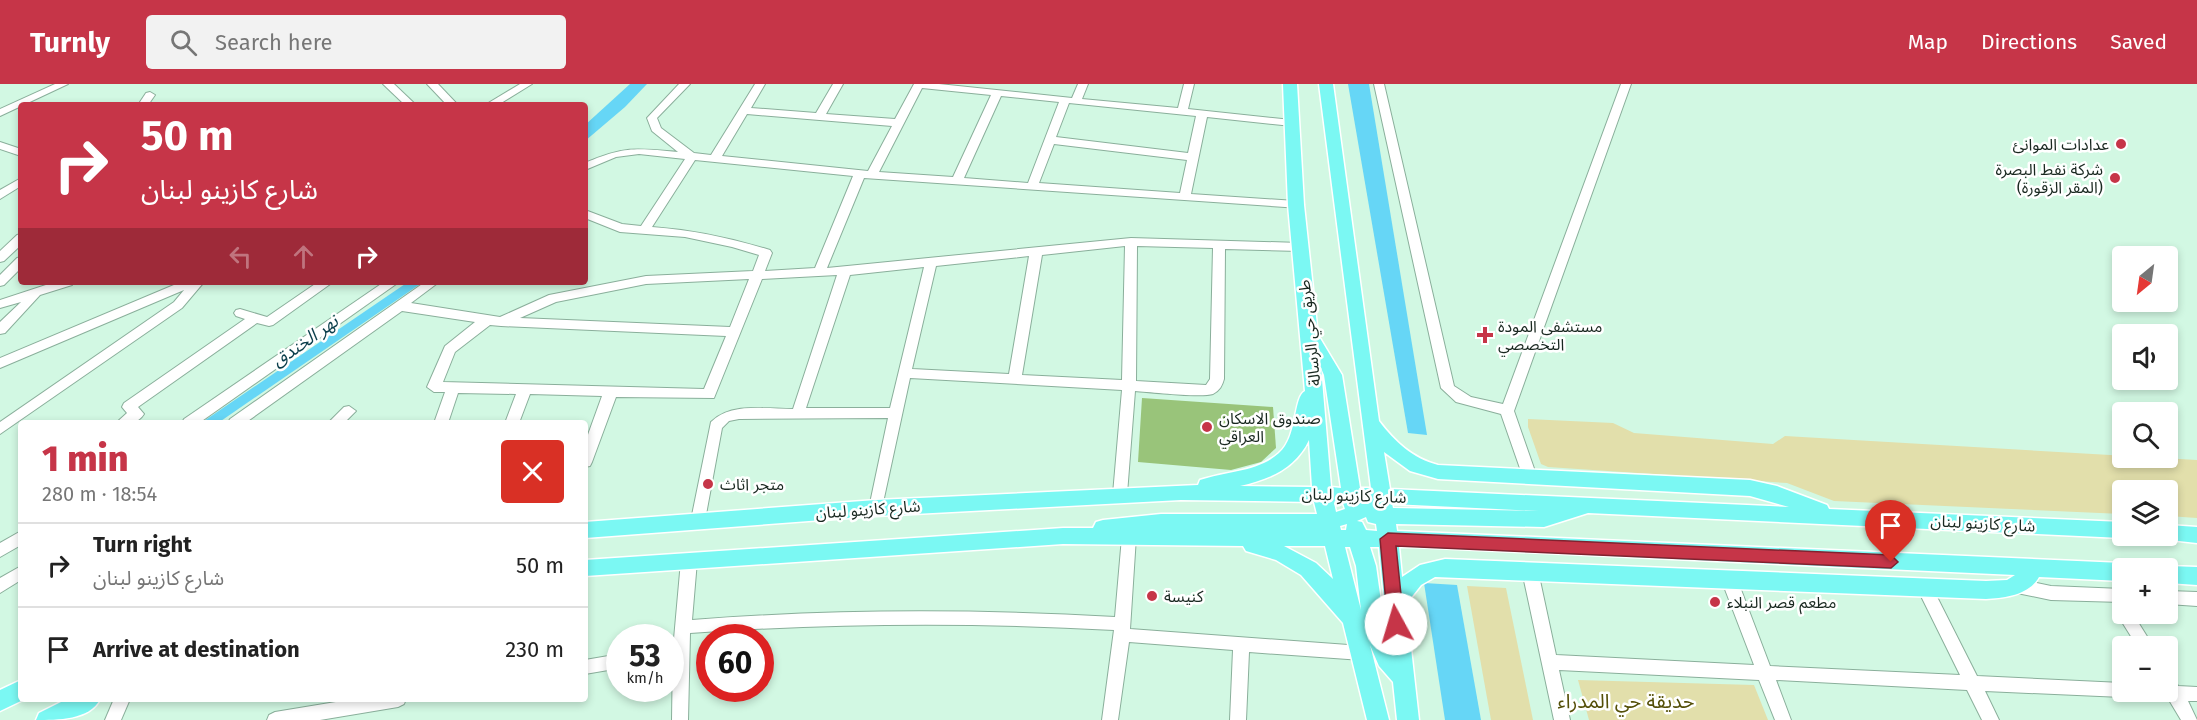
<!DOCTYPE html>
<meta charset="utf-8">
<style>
body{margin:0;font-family:"Fira Sans","Noto Sans Arabic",sans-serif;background:#f2f2f2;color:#222;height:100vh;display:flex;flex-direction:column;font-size:22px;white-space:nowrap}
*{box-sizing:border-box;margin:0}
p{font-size:20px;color:#767676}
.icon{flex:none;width:33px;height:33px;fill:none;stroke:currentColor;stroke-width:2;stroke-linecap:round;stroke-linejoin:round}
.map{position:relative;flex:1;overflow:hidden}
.sheet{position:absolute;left:18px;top:336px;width:570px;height:282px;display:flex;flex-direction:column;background:#fff;border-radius:6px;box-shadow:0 3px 9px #0003}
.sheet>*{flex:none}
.hud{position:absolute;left:18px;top:18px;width:570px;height:183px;border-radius:6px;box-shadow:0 3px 9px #0003;background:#c63548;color:#fff;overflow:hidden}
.needle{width:39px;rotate:209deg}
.fabs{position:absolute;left:2112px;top:162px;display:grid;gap:12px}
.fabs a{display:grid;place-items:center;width:66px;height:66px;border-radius:6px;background:#fff;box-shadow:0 3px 9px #0003;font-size:30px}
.speed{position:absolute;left:606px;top:540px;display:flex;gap:12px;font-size:30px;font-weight:700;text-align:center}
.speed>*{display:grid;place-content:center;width:78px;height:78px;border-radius:50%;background:#fff;box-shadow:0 3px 9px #0003;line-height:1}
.speed small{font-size:15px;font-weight:400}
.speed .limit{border:9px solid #d22;background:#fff;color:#111}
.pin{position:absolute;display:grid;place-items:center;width:51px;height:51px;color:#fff;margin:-62px -26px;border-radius:50% 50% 50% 0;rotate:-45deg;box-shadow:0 0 6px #0007}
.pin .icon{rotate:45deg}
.me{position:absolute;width:66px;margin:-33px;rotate:354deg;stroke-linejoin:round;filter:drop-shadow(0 0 4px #0008)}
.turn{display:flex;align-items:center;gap:21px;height:126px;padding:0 24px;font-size:27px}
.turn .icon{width:78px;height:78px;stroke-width:2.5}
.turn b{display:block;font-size:42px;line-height:51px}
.lanes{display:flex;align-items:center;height:57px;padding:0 24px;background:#0003;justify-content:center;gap:30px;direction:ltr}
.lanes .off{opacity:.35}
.round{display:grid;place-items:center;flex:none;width:63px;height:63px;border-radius:6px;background:#f2f2f2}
.headline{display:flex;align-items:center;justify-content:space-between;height:102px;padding:0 24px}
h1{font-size:36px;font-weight:800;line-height:45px;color:#c63548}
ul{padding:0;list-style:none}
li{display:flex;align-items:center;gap:18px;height:84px;padding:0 24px;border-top:2px solid #e0e0e0}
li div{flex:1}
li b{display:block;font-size:22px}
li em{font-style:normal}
header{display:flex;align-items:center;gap:36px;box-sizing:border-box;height:84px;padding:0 30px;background:#c63548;color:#fff}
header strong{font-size:28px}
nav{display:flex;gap:33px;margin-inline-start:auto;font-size:21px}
.search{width:420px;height:54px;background:#f2f2f2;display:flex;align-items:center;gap:15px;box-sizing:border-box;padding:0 21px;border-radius:6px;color:#767676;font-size:22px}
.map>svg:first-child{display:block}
</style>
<header>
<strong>Turnly</strong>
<div class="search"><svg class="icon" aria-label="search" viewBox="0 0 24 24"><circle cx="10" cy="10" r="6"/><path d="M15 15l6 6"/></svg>Search here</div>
<nav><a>Map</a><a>Directions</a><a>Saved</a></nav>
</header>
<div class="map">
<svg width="2197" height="636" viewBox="0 0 2197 636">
<rect width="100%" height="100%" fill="#d2f8e3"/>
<g fill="#e2dfab">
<polygon points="1528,335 1613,339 1634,349 1773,360 1785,352 2197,376 2197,434 2168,432 2168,406 2122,406 2122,430 1834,417 1787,399 1548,383 1541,380 1528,343"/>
<polygon points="1467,502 1506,504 1533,636 1491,636"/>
<polygon points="1578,596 1754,601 1768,636 1589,636"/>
</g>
<g fill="#66d6f6">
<polygon points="630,0 647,0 625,23 585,57 585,41"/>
<polygon points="1348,0 1369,0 1427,351 1408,349"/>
<polygon points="408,198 423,198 218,339 201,339"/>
<polygon points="1424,499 1457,501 1481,636 1445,636"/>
</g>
<polygon fill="#99c47a" points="1142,314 1273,323 1276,364 1261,378 1231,386 1138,378"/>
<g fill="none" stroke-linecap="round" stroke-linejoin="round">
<g stroke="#8aaf9b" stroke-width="2">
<g id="minor">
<polygon points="55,0 68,0 0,32 0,25"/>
<polygon points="383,0 394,0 416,21 405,21"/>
<polygon points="427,0 438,0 458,21 447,21"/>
<polygon points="520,0 532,0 498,21 485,21"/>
<path d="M679 0H690L657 34 661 44 694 69 711 71 755 0H765L751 24 816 29 833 0H843L826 30 895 35 914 0H939L1072 14 1078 0H1088L1082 15 1178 24 1184 0H1194L1188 25 1292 36 1297 39 1292 42 1207 33 1191 110 1296 117 1300 118V124L864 94 827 184 1131 154 1300 159 1306 163 1300 167 1225 165 1224 295C1222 302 1220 306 1213 310 1201 314 1150 308 1135 307L1127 410 1125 414H1115L1113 410 1122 306 910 294 881 428 876 430 871 428 869 424 888 334 739 335 729 337 722 344 705 436 703 440 698 442 693 440 691 436 711 338C731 318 766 325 793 325L837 191 762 195 714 314 616 313 592 378 590 382 585 383V359L602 312 530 310 519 339H505L516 310 458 309 448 339H434L445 308H434L427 303 445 262 475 238 402 227 245 339H228L230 335 425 198H439L411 219 500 233 549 211 646 192 753 187 759 171 732 163 685 153 620 148 585 134V126L622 140 641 142 685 75 639 70 616 73 585 86V79C624 62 637 64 678 68L652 47 647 34ZM922 4 991 11 953 93 879 88ZM1001 12 1059 18 1028 99 964 94ZM1069 19 1196 32 1188 69 1056 53ZM747 30 892 42 868 87 722 72ZM1054 60 1187 76 1180 109 1039 99ZM695 76 853 92 815 184 765 187 772 169 770 166C731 154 693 146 652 143ZM1125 162 1122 296 1022 291 1042 171ZM1137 162 1213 164 1210 295 1206 301 1136 297ZM1029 172 1009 290 912 285 936 182ZM924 183 890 324H806L850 191ZM749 195 730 243 520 234 556 218 646 200ZM490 241 501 242 726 252 704 305 443 298 455 268Z"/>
<polygon points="1374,0 1384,0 1454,302 1471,313 1503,320 1621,0 1631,0 1514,327 1537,393 1535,397 1525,397 1523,393 1501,330 1456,318 1441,304"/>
<polygon points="150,8 155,11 148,21 138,21 146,9"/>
<polygon points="0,58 21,65 21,72 0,65"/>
<polygon points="21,94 21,102 0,115 0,106"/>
<polygon points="21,150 21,161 4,177 0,178 0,167 17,151"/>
<polygon points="21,173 21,184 4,201 0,202 0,191 17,174"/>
<polygon points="55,198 74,198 72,201 40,211 5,249 0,250 0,238 21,218 0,224 0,216"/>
<polygon points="181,198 204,198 182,224 0,350 0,338 174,218 184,206 0,284 0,274"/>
<path d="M318 198H333L273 241 269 242 257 239 138 323 144 330C137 341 127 339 116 339L127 329 122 323 124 319 245 235 236 232 234 229 236 226 240 225 267 233Z"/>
<polygon points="384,198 399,198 199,339 182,339 184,335"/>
<polygon points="349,322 356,327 344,339 328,339 344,323"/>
<polygon points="21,447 21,461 0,473 0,459"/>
<path d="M1129 447 1134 449 1136 453 1130 545 1362 562 1368 564 1370 569 1368 574 1362 576 1249 568 1246 636H1230L1233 566 1129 558 1118 636H1102L1114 546C973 538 832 539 690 549L688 636H672L673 566 681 477 684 473 689 471 694 473 697 477 692 536C833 525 974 525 1115 533L1122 453 1124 449Z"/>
<polygon points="1530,481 1535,482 1538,487 1556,571 1754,581 1721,495 1724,490 1729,489 1734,490 1737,495 1770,582 1960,591 1917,504 1920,499 1925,497 1930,499 1977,592 2122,599 2122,608 2130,608 2128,611 2122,613 1985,607 1999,636 1982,636 1967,606 1776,596 1791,636 1775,636 1759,596 1559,586 1570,636 1554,636 1522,487 1525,482"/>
<polygon points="21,482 21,496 0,509 0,494"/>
<polygon points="2017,495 2051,502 2122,505 2122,518 2051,516 2017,509 2012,507 2009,502 2012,497"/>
<polygon points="2168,507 2197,508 2197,522 2168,520"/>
<polygon points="2122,524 2122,530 2133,530 2153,562 2137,562 2117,530"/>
<polygon points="620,570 620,584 585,590 585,576"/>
<polygon points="2168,592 2174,594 2178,602 2197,603 2197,617 2188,617 2197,636 2181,636 2169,616 2154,613 2152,608 2168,608"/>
<polygon points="114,615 130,615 121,636 105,636"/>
<polygon points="354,615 406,615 404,620 398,623 320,636 267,636 269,631 275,628"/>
</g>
</g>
<g stroke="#fff" stroke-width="3">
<g id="major">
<path d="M1283 0H1297L1304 121 1318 251 1342 291 1360 404H1371L1319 0H1333L1379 337C1395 358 1412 374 1438 381L1750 396 1777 402 1827 421 1829 425 2122 438V452H2129L2122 454 1588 429 1544 443 1396 440 1397 447 2122 479 2130 484H2122V497L2039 493C2029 511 2005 514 1986 515L1435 493 1421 501 1406 520 1419 636H1397L1393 598 1379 582 1370 561 1389 636H1367L1343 539 1301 491 1276 476 1246 467 1243 462 1063 460 585 492V476L1063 444H1093L1096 438 1103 436 1161 430H1317L1314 418 1181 416 876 432 585 454V438L876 416 1198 401 1200 396C1226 387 1258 388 1279 369 1298 353 1293 313 1305 307L1288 121ZM1321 284 1324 291 1341 404 1331 403ZM1309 356 1312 403 1240 402C1270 395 1295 385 1309 356ZM1384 368 1410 387 1438 395 1750 412 1789 423 1390 405ZM1334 419H1343L1345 425 1336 428ZM1392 420 1539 427 1393 424ZM1366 433 1368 438 1376 440 1377 447 1366 446 1362 438 1357 437ZM1347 440 1346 446H1341L1340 442ZM1284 462H1325L1333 495 1316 479ZM1345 463H1350L1356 482 1361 526ZM1370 463H1379L1388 554 1385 546 1376 482ZM1399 463H1415L2015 491 2007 496 1986 497 1445 475 1420 481 1402 493Z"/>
<polygon points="2168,441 2197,443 2197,459 2161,455 2159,452 2168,452"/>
<polygon points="2168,482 2197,483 2197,501 2168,499 2168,484 2162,484"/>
<polygon points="21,596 21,615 25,615 0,627 0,606"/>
<path d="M67 615H100C90 636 57 636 36 636L39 629Z"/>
</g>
</g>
<use href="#minor" fill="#fff" fill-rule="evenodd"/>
<use href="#major" fill="#7bf8f3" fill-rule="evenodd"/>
</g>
<polygon fill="#c63548" stroke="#81222f" stroke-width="1.5" points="1388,449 1891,471 1898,478 1891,484 1396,462 1404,540 1402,545 1391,545 1388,540 1380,455"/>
<g fill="#c63548" stroke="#fff" stroke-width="2">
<circle cx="2121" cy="60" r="6"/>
<circle cx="2115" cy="94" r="6"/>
<path d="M1482 242h6v6h6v6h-6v6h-6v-6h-6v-6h6z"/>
<circle cx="1207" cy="343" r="6"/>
<circle cx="708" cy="400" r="6"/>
<circle cx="1152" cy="512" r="6"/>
<circle cx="1715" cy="518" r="6"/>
</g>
<g text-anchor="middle" stroke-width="5" stroke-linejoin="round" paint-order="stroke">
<g font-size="16" fill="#192820" stroke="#fff" text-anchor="start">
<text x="2109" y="66" text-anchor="end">عدادات الموانئ</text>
<text x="2103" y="91" text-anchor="end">شركة نفط البصرة<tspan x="2103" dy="18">(المقر الزقورة)</tspan></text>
<text x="1498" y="248">مستشفى المودة<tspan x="1498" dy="18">التخصصي</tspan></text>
<text x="1219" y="340">صندوق الاسكان<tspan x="1219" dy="18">العراقي</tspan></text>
<text x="720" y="406">متجر اثاث</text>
<text x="1164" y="518">كنيسة</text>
<text x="1727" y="524">مطعم قصر النبلاء</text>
</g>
<g font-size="16" fill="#192820" stroke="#fff">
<text transform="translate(1309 249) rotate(-96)" y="6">طريق حي الرسالة</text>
<text transform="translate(1354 411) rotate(2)" y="6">شارع كازينو لبنان</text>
<text transform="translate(868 425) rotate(-4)" y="6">شارع كازينو لبنان</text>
<text transform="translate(1983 439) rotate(3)" y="6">شارع كازينو لبنان</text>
</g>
<g font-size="18" font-style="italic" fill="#0a3e4b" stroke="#fff">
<text transform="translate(305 257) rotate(-35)" y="6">نهر الخندق</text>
</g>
<g font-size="20" fill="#544f08" stroke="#fff">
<text x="1626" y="624">حديقة حي المدراء</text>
</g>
</g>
</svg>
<div class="fabs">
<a><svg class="needle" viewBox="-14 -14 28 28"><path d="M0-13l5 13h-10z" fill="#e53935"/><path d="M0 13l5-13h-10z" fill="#767676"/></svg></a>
<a><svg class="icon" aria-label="sound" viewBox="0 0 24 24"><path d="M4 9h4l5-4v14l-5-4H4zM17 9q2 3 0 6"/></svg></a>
<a><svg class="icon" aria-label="search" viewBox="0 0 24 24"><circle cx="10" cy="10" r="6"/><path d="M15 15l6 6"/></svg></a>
<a><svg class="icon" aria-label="layers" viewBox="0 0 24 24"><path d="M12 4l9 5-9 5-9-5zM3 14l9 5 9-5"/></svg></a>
<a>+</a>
<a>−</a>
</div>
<div class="speed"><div>53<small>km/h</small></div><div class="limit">60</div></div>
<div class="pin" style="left:1891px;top:478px;background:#d93025"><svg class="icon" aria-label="arrive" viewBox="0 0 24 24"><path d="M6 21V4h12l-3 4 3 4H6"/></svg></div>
<svg class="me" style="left:1396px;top:540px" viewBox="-20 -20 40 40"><circle r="19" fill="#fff"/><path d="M0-13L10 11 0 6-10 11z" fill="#c63548"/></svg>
<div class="hud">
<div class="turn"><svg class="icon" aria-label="right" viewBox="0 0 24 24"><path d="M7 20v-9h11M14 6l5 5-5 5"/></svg><div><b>50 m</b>شارع كازينو لبنان</div></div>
<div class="lanes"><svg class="icon off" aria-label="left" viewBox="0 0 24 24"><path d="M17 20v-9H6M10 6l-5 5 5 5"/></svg><svg class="icon off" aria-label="ahead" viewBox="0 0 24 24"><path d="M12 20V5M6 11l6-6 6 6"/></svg><svg class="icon" aria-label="right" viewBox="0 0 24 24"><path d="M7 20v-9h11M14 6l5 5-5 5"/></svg></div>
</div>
<section class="sheet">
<div class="headline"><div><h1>1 min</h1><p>280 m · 18:54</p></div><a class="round" style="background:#d93025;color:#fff"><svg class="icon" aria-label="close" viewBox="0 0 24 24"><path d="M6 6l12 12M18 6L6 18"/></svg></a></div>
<ul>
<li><svg class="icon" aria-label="right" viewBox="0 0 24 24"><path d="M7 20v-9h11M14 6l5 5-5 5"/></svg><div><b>Turn right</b><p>شارع كازينو لبنان</p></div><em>50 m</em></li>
<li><svg class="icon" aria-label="arrive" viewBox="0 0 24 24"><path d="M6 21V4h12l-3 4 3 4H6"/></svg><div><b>Arrive at destination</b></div><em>230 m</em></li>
</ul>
</section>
</div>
